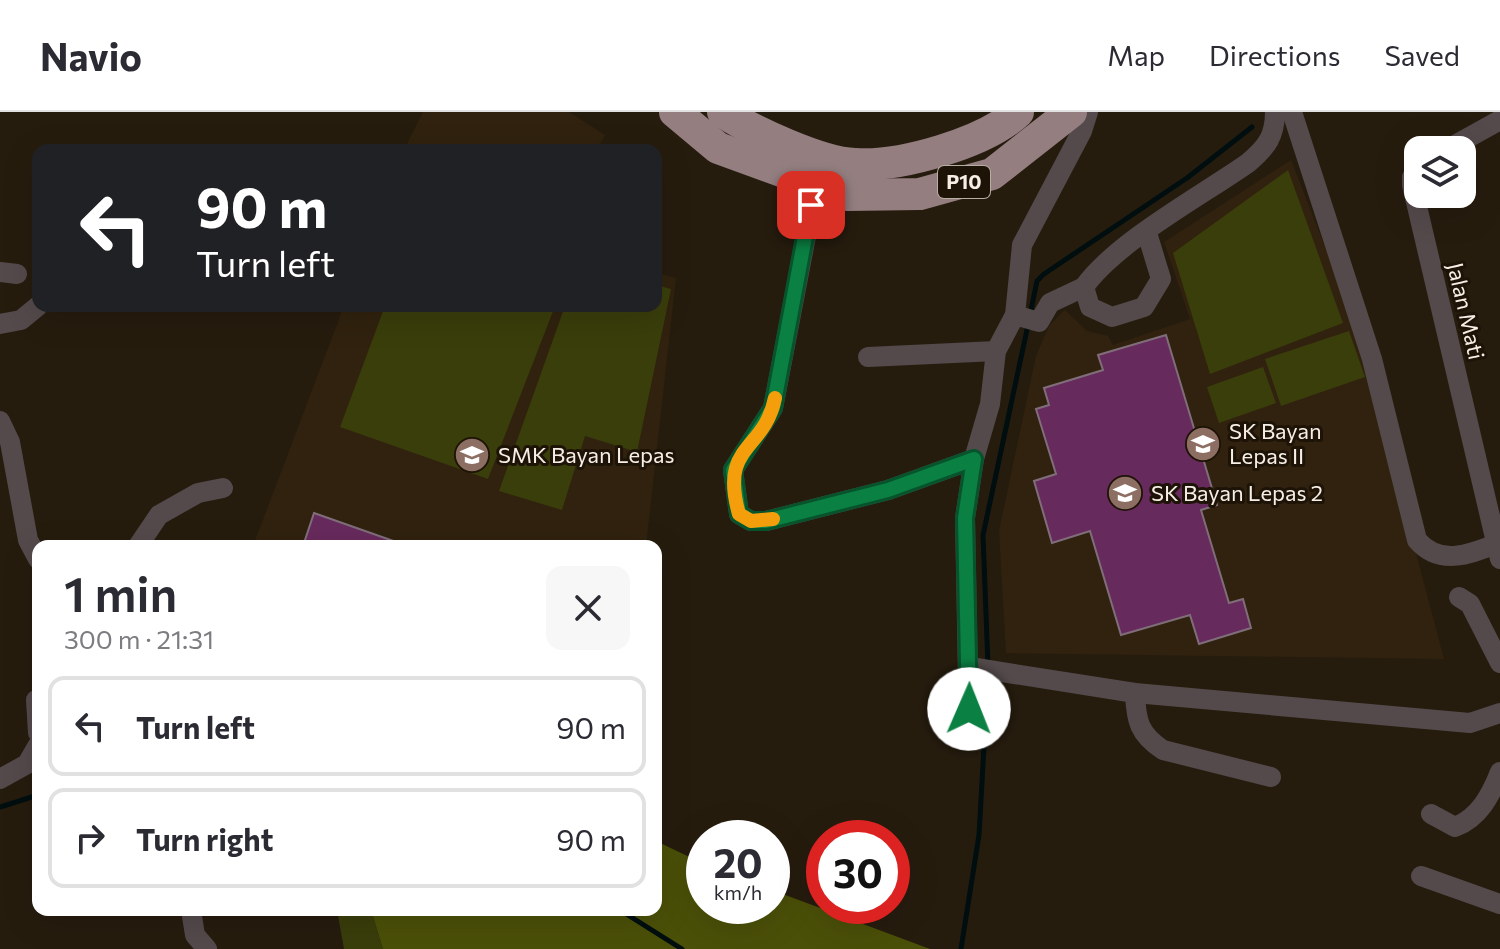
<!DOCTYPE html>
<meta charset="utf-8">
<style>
body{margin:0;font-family:Commissioner,sans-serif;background:#f7f7f7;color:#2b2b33;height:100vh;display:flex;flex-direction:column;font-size:30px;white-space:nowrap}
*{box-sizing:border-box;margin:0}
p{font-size:26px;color:#7c7c81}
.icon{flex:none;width:44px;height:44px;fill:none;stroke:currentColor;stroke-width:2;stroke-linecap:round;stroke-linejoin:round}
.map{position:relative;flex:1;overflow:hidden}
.details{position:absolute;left:32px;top:428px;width:630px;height:376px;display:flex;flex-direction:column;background:#fff;border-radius:16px;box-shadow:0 8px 32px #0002}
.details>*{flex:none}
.banner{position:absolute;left:32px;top:32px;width:630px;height:168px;border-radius:16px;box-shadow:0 8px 32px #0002;background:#202124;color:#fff;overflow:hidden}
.tools{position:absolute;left:1404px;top:24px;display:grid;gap:16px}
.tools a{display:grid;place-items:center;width:72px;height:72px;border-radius:16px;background:#fff;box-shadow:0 8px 32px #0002;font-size:40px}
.speed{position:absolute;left:686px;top:708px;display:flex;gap:16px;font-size:40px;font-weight:700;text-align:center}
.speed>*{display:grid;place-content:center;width:104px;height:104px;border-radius:50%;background:#fff;box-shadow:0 8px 32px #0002;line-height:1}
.speed small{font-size:20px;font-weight:400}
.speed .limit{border:12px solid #d22;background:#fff;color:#111}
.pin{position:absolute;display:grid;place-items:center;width:68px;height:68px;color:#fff;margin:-34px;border-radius:16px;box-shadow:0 4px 12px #0006}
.me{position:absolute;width:88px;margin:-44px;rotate:1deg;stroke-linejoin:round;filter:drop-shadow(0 0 6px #0008)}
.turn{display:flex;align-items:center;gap:28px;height:168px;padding:0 32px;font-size:36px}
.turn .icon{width:104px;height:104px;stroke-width:2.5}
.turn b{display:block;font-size:56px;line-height:68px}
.round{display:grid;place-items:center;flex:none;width:84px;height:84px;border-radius:16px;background:#f7f7f7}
.head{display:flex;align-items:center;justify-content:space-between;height:136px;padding:0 32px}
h1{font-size:48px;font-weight:600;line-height:60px}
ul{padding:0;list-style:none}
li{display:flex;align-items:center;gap:24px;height:100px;margin:0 16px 12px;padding:0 16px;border:4px solid #e1e1e2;border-radius:16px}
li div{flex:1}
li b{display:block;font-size:30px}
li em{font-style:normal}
header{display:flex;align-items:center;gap:48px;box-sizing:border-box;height:112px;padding:0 40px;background:#fff;border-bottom:2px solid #e1e1e2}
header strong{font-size:38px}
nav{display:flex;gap:44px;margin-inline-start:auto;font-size:28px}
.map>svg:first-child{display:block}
</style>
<header>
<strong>Navio</strong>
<nav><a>Map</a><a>Directions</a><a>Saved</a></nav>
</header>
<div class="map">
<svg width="1500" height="837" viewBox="0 0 1500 837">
<rect width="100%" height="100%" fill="#261c0e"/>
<g fill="#30220e">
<polygon points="423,0 569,0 605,23 597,38 404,38"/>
<polygon points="1291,48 1356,214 1444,547 1006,541 999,419 1036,244 1049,214 1065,198 1087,219 1108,224 1113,233 1190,207 1164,130"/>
<polygon points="656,161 676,166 646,434 253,434 344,194 656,194"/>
</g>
<g fill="#3a3e0b">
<polygon points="1288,58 1343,211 1210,262 1173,141"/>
<polygon points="656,173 671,177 637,340 585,324 562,398 499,379 565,194 656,194"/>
<polygon points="385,194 555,194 488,367 340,315"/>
<polygon points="1349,219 1365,265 1281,294 1265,247"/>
<polygon points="1263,255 1276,291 1219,311 1207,275"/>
<polygon points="337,798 371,798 383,837 344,837"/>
</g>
<polygon fill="#4b5008" points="656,729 704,752 704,794 772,794 772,778 930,837 383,837 371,798 656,798"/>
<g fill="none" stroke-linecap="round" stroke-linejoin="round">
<g stroke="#010e0f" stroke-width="5">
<polyline points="1030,203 1037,169 1044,162 1187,66 1252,15"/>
<polyline points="988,554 983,423 1028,213"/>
<polyline points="0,695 38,683"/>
<polyline points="620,798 682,837"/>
<polyline points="961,837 979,723 988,564"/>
</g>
</g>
<g fill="#672a5c" stroke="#7f6e7a" stroke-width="2">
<polygon points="1166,223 1217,393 1201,398 1229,491 1243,487 1251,516 1199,532 1190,503 1121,523 1090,419 1052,431 1034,369 1056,362 1036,297 1049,293 1044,276 1103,258 1098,243"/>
<polygon points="314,401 402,432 402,434 303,434"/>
</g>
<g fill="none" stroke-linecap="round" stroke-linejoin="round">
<g stroke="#544a4b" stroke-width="20">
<path d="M1292 0 1372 247 1417 428C1439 454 1468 443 1496 432"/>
<polyline points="1446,38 1500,8"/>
<polyline points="1418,58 1412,65 1412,73 1500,447"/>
<polyline points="816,72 773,296 733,358 739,402 751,409 766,409 888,378 974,347"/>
<path d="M1147 121 1161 167 1144 195 1112 205 1090 195 1084 175C1116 130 1201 84 1248 51 1267 35 1275 24 1275 0"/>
<polyline points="0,160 17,162"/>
<polyline points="1015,203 1039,210 1050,191 1084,175"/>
<polyline points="0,212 21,208 38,194"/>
<polyline points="868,245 996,239"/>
<polyline points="0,309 10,330 28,428 38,447"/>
<polyline points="138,434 159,403 198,381 223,376"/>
<polyline points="1459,485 1470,492 1500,551"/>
<polyline points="970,555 1135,581 1470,611 1500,601"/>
<path d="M1135 581C1136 609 1139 622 1163 638L1271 665"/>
<polyline points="36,588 38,621"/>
<polyline points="969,619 965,406 974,347 990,292 996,239 1015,203 1022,133 1082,19 1088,0"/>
<polyline points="0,667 27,652 38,633"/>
<path d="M1431 702 1455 715C1479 706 1491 683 1500 660"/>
<polyline points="1421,764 1500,792"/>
<polyline points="191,798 195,823 207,837"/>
</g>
<g stroke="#947e80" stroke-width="32">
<polyline points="675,0 718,36 847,83 920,82 992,62 1071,0"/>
<path d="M723 0C752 19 821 51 855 52 900 55 985 31 1018 0"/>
</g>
</g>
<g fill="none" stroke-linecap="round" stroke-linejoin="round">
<g stroke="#07532c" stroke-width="20">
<polyline id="route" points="811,93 773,296 733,358 739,402 751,409 766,409 888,378 974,347 965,406 969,597"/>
</g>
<use href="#route" stroke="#0b8043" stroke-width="14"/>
<path stroke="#f59e0b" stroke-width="14" d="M773 407 751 409 739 402C719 332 764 340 775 286"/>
</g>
<defs>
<g id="school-disc" transform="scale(1.8)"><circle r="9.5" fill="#8d6e63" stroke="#1d1306"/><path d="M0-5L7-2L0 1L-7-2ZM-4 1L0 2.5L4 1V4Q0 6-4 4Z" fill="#fff"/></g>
</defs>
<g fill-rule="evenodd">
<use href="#school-disc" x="1203" y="332"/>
<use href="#school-disc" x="472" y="343"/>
<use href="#school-disc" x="1125" y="381"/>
</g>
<g text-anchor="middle" stroke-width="6" stroke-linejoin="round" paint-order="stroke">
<rect fill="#1d1306" stroke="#b6ada3" stroke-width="2" x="938" y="54" width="52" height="32" rx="6"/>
<g font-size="20" font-weight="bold" fill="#f7efe6">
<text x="964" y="77">P10</text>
</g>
<g font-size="22" fill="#f7efe6" stroke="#1d1306">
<text transform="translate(1466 199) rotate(77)" y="8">Jalan Mati</text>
</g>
<g font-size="22" fill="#f7efe6" stroke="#1d1306" text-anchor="start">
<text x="1229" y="327">SK Bayan<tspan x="1229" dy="25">Lepas II</tspan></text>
<text x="498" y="351">SMK Bayan Lepas</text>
<text x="1151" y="389">SK Bayan Lepas 2</text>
</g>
</g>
</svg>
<div class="tools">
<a><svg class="icon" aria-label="layers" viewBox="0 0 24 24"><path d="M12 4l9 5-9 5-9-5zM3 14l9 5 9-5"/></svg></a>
</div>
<div class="speed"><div>20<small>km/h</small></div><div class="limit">30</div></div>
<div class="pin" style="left:811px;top:93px;background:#d93025"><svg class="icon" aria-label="arrive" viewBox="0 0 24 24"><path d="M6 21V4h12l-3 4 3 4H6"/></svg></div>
<svg class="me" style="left:969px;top:597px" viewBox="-20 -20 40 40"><circle r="19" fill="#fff"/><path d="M0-13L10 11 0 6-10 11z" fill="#0b8043"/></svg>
<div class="banner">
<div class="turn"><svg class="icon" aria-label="left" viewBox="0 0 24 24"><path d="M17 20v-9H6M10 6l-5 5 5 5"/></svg><div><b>90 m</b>Turn left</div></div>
</div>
<section class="details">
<div class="head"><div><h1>1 min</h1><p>300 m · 21:31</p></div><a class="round"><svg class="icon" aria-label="close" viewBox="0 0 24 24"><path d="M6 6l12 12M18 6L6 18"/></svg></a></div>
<ul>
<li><svg class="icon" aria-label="left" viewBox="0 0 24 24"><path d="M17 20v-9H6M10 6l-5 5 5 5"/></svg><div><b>Turn left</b></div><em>90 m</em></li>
<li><svg class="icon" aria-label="right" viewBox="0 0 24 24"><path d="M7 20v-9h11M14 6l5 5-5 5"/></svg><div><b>Turn right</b></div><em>90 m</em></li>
</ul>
</section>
</div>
